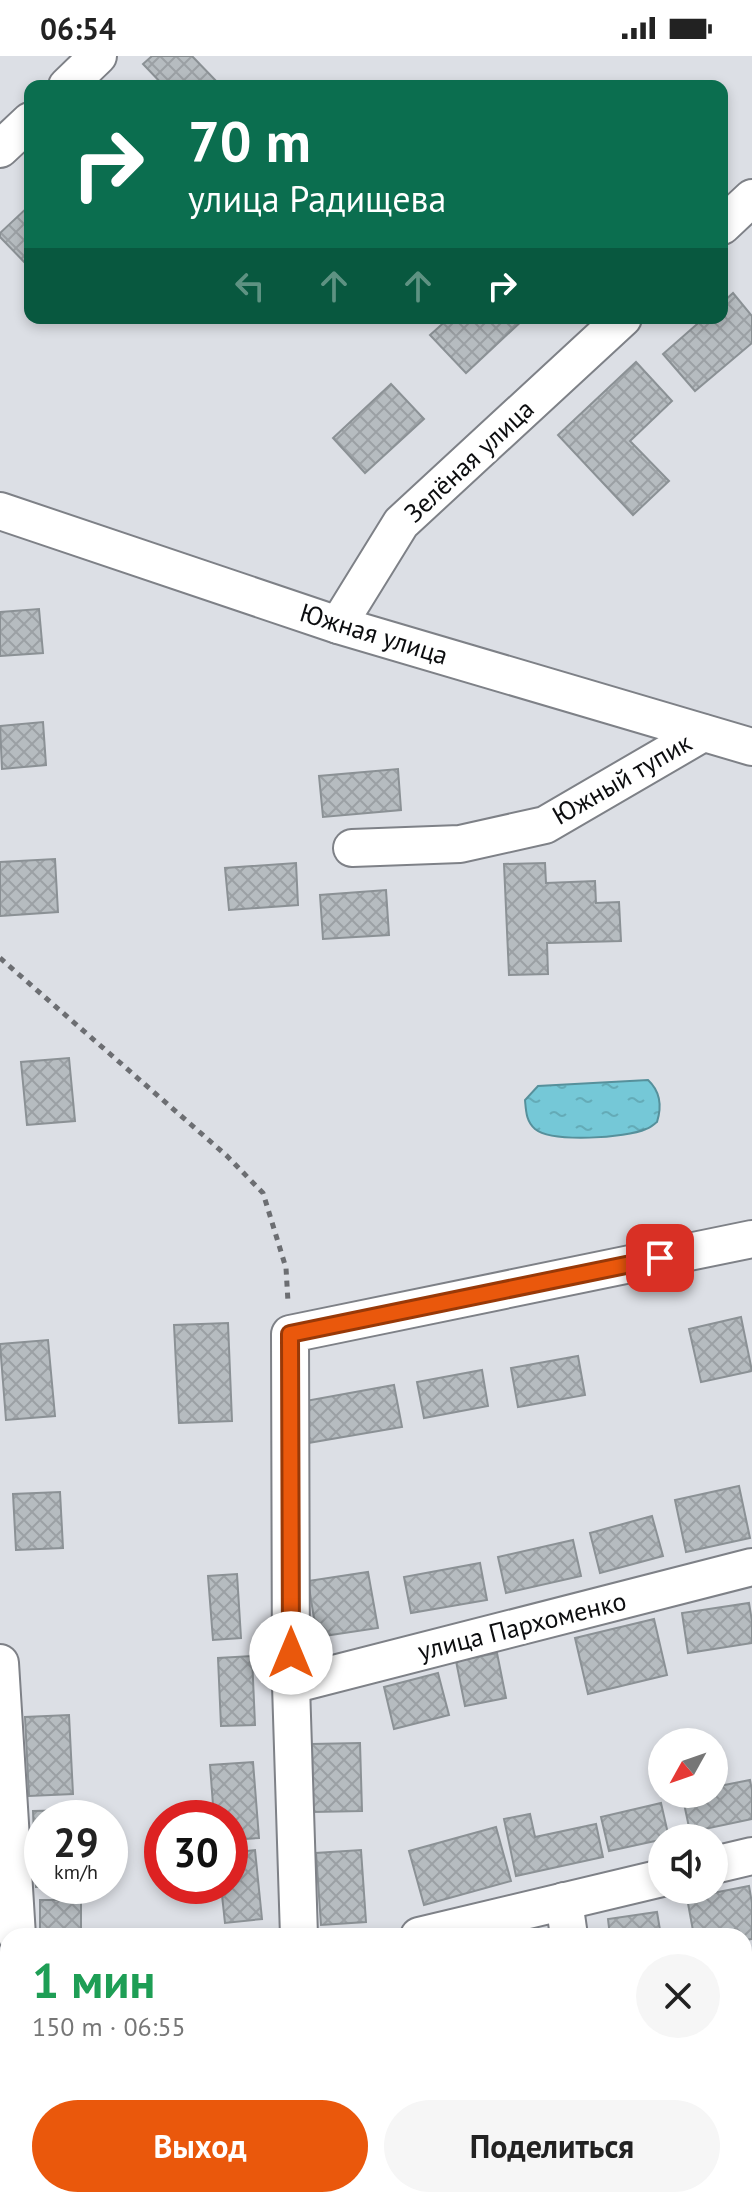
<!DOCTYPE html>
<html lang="ru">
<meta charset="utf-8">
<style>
body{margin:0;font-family:"PT Sans",sans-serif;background:#f6f6f6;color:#222;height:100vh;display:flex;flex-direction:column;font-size:30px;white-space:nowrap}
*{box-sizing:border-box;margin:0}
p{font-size:26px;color:#767676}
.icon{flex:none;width:44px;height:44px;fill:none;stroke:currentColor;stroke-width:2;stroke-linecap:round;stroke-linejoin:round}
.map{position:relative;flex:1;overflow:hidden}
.side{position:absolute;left:0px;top:1872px;width:752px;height:280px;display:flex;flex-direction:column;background:#fff;border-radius:24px 24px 0 0;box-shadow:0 4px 12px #0003}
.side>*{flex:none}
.banner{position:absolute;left:24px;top:24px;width:704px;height:244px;border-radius:16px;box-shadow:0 4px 12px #0003;background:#0b6e4f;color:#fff;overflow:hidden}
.needle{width:52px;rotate:230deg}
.fabs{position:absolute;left:648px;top:1672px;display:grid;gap:16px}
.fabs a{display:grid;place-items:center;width:80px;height:80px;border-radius:50%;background:#fff;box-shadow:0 4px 12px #0003;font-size:40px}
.speed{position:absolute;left:24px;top:1744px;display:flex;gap:16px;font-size:40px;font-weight:700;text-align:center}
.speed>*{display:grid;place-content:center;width:104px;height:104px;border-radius:50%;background:#fff;box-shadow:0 4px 12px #0003;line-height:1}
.speed small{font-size:20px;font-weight:400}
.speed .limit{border:12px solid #d22;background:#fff;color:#111}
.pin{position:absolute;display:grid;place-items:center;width:68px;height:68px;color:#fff;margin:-34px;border-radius:16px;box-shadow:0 4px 12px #0006}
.me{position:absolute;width:88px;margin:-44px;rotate:0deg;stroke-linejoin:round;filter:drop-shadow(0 0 6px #0008)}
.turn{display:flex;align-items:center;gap:28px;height:168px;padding:0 32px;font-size:36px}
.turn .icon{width:104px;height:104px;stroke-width:2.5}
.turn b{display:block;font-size:56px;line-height:68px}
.lanes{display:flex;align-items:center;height:76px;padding:0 32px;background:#0003;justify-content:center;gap:40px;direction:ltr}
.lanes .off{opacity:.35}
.round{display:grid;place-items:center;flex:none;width:84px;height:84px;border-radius:42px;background:#f6f6f6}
.summary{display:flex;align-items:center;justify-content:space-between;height:136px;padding:0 32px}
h1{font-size:48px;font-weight:800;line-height:60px;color:#1e9e55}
.action{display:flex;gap:16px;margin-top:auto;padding:16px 32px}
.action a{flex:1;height:92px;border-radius:48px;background:#ea580c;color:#fff;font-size:32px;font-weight:800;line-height:92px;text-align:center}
.action a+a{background:#f6f6f6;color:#222}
.status{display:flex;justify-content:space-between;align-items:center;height:56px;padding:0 40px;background:#fff;direction:ltr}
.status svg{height:22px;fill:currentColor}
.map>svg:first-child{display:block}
</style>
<div class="status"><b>06:54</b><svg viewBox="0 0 49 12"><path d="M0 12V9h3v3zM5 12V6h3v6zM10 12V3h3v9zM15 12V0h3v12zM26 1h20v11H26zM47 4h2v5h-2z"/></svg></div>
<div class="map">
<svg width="752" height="2152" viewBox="0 0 752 2152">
<defs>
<pattern id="water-ripples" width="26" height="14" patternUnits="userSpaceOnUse" patternTransform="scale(2)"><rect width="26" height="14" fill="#75c8d7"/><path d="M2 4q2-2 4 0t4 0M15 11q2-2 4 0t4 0" fill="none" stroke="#64abb7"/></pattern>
<pattern id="building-cross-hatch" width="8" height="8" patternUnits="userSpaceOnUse" patternTransform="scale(2)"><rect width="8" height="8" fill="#b6bcc0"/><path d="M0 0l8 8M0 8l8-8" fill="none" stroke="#9ba0a4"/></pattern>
</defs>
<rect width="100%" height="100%" fill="#dcdfe5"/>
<path fill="url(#water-ripples)" stroke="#56909b" stroke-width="2" d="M648 1024C661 1036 662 1050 657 1066 653 1069 650 1072 646 1073 626 1082 552 1087 535 1073 526 1065 526 1055 525 1044L538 1030Z"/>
<g fill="url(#building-cross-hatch)" stroke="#8b9195" stroke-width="2">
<polygon points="152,0 192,0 221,30 164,30 143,8"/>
<polygon points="30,149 30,210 29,211 0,181 0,177"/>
<polygon points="733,237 752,260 752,287 695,335 663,298 704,262 722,262 722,247"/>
<polygon points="449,262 525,262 466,317 430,279"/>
<polygon points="636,306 672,345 630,385 669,425 633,459 558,379"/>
<polygon points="391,328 424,363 365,417 333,382"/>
<polygon points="39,553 43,597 0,600 0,556"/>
<polygon points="43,666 46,709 2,713 0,670"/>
<polygon points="398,713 401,754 323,761 319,720"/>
<polygon points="55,803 58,856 0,860 0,806"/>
<polygon points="296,807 298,849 229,854 225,812"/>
<polygon points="545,807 546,827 595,825 596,847 619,846 621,885 547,887 548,918 509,919 504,808"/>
<polygon points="386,834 389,879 323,883 320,839"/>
<polygon points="69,1002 75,1065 27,1069 21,1006"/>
<polygon points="741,1261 752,1315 701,1326 689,1273"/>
<polygon points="228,1267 232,1365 179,1367 174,1269"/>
<polygon points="48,1284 55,1360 6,1364 0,1288"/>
<polygon points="578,1300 585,1339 518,1351 511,1312"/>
<polygon points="482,1314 488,1350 424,1362 417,1326"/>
<polygon points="394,1329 402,1371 308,1387 300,1346"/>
<polygon points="739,1430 750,1482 686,1496 675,1444"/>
<polygon points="60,1436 63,1492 16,1494 13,1438"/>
<polygon points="652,1460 663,1500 600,1517 590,1477"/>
<polygon points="573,1484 581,1520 506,1537 498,1501"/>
<polygon points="480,1507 487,1544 411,1557 404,1521"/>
<polygon points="368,1516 378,1572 317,1581 308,1525"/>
<polygon points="237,1518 241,1582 213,1584 208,1520"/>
<polygon points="749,1547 752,1565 752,1587 688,1597 682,1557"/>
<polygon points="654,1563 667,1619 588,1638 575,1582"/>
<polygon points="497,1597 506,1642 465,1650 456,1605"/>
<polygon points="252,1600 255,1669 221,1670 218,1602"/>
<polygon points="438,1617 449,1659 394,1673 384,1631"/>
<polygon points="69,1659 73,1738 29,1740 25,1661"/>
<polygon points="360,1687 362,1755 313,1756 312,1688"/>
<polygon points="253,1706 259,1782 230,1784 230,1762 214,1762 210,1709"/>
<polygon points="750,1724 752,1734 752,1763 690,1776 682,1738 714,1738 714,1731"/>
<polygon points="661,1747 669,1782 609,1795 601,1761"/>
<polygon points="76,1754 76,1762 42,1762 42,1830 60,1830 36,1831 33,1755"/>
<polygon points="530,1758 535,1781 596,1768 603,1801 516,1820 504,1763"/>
<polygon points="496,1771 511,1825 424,1849 409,1795"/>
<polygon points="255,1794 262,1863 225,1867 221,1830 230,1830 230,1797"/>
<polygon points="361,1794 366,1866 321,1869 316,1797"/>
<polygon points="749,1830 752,1847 752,1883 744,1884 744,1880 694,1880 687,1842"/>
<rect x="40" y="1844" width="41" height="36"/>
<polygon points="657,1856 661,1880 610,1880 608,1863"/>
<polygon points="56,2144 88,2144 89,2152 57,2152"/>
<polygon points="424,2144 425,2152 384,2152 384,2148"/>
<polygon points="618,2144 667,2144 668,2152 618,2152"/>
</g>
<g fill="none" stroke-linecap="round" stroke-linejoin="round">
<g stroke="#7e8187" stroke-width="40">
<g id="minor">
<polyline points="67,30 98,0"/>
<polyline points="0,93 30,65"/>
<polyline points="722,170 752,142"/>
<polyline points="0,455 338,569 752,691"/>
<polyline points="338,569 401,467 623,262"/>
<polyline points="352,792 460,788 545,769 703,677"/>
<polyline points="0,1607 17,1880"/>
<polyline points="291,1629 752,1511"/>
<polyline points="714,1809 752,1800"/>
<polyline points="564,1845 569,1880"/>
<polyline points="299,1880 291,1629 290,1278 752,1183"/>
<polyline points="419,1880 662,1822"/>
<polyline points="32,2144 33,2152"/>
<polyline points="312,2144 312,2152"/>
<polyline points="606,2144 607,2152"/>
</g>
</g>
<polyline stroke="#6c6e72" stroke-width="5" stroke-dasharray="6 6" stroke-linecap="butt" points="0,902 227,1100 263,1137 286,1212 288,1246"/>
<use href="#minor" stroke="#fff" stroke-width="36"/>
</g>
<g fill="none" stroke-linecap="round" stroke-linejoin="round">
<g stroke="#983908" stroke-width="20">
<polyline id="route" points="291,1597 290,1278 660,1202"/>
</g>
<use href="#route" stroke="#ea580c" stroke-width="14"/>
</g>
<g text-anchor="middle" stroke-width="7" stroke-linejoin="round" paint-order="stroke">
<g font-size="26" fill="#0c0d0f" stroke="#fff">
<text transform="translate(469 405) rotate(-43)" y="9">Зелёная улица</text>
<text transform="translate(374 578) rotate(17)" y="9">Южная улица</text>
<text transform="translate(622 723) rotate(-30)" y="9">Южный тупик</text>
<text transform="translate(522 1570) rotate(-14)" y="9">улица Пархоменко</text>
</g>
</g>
</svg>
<div class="fabs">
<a><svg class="needle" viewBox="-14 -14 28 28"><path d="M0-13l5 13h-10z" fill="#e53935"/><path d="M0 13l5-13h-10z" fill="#767676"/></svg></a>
<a><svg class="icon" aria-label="sound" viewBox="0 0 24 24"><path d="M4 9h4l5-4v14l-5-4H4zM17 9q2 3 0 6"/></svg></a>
</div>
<div class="speed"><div>29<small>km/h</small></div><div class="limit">30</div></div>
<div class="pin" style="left:660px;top:1202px;background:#d93025"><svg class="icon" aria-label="arrive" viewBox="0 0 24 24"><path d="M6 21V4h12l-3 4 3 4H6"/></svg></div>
<svg class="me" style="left:291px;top:1597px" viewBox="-20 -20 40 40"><circle r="19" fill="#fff"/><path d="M0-13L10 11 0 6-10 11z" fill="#ea580c"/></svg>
<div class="banner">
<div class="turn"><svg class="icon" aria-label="right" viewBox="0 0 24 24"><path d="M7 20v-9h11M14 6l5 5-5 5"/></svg><div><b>70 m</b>улица Радищева</div></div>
<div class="lanes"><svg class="icon off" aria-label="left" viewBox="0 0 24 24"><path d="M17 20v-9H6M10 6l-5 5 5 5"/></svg><svg class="icon off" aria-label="ahead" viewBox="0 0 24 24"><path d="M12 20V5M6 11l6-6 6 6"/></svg><svg class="icon off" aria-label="ahead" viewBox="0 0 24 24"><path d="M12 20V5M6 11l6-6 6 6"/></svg><svg class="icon" aria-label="right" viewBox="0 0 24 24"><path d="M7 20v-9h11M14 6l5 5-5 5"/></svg></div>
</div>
<section class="side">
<div class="summary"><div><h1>1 мин</h1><p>150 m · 06:55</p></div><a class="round"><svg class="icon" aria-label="close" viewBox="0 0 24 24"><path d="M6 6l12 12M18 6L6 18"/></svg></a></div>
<div class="action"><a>Выход</a><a>Поделиться</a></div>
</section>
</div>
